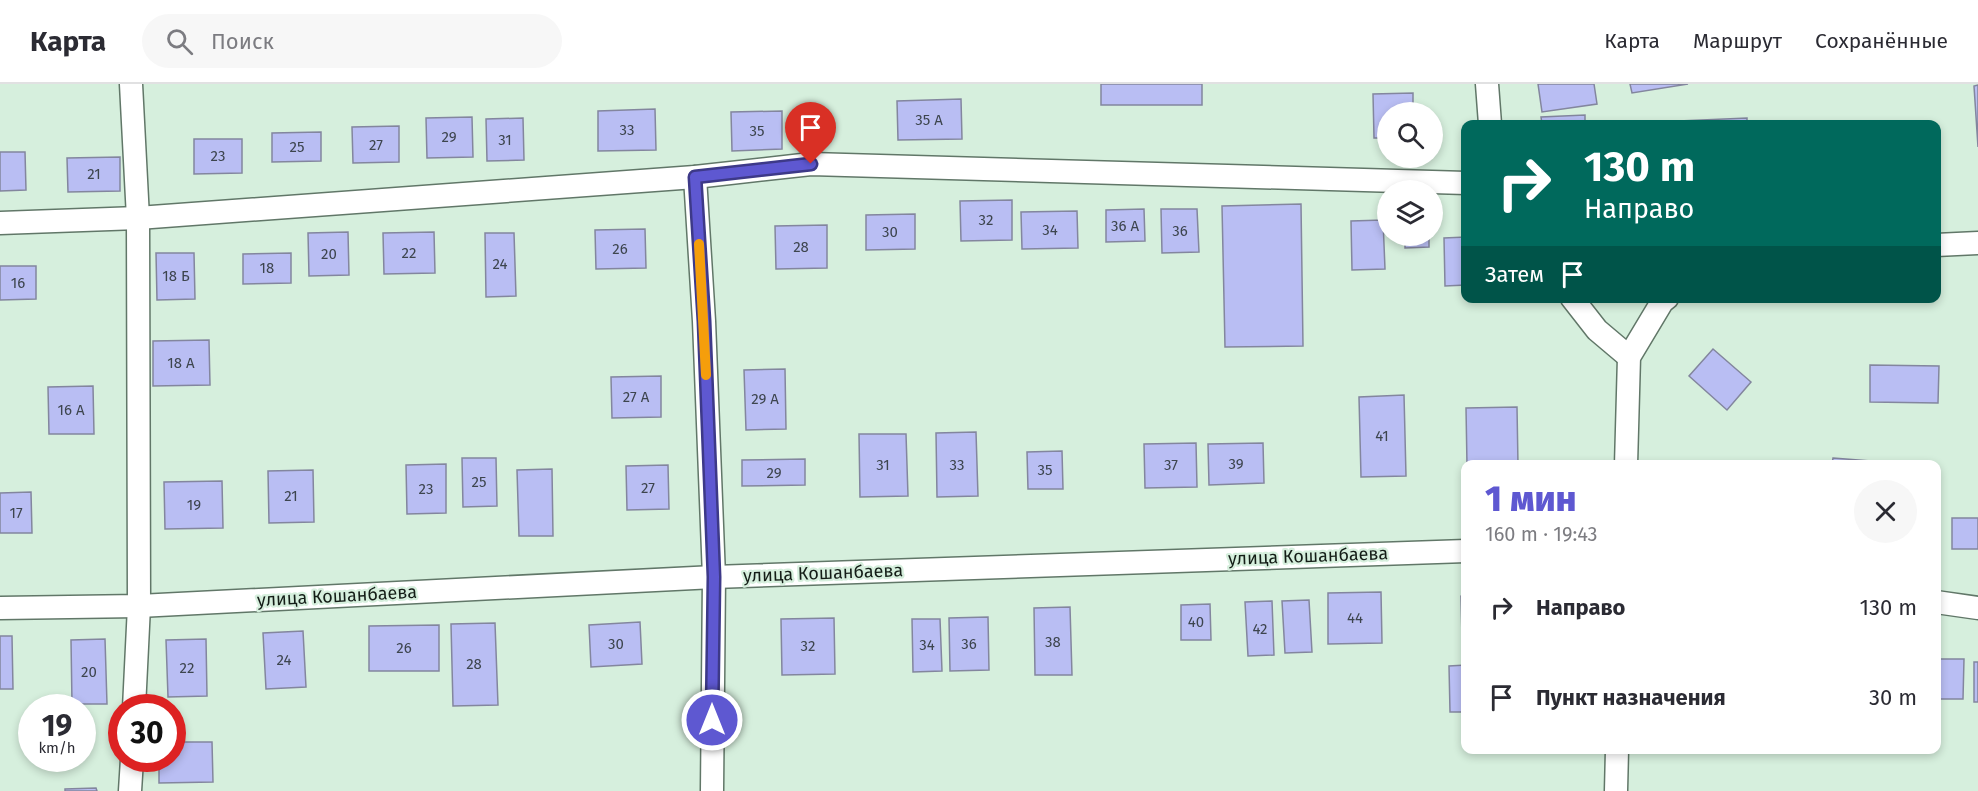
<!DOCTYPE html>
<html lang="ru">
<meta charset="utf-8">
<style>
body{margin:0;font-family:"Fira Sans",sans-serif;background:#f7f7f7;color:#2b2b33;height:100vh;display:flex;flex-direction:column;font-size:22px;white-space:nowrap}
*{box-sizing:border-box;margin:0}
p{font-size:20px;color:#7c7c81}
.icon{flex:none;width:33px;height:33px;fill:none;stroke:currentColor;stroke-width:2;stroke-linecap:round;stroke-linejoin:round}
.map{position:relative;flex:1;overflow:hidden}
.drawer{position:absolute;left:1461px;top:376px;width:480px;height:294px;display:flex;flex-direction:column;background:#fff;border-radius:12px;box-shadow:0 3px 9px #0003}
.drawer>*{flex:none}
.hud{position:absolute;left:1461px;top:36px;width:480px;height:183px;border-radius:12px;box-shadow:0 3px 9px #0003;background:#00695c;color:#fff;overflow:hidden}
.controls{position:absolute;left:1377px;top:18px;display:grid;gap:12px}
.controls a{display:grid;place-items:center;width:66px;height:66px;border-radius:50%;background:#fff;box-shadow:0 3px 9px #0003;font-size:30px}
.speed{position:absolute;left:18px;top:610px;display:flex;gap:12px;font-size:30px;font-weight:700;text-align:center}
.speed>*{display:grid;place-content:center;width:78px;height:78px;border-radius:50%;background:#fff;box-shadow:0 3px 9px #0003;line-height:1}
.speed small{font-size:15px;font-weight:400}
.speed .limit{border:9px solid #d22;background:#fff;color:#111}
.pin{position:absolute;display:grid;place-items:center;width:51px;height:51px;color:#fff;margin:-62px -26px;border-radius:50% 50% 50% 0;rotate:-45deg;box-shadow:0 0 6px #0007}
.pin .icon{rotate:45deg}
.me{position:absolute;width:66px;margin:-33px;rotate:0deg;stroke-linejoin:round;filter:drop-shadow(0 0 4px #0008)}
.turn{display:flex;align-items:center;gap:21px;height:126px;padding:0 24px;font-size:27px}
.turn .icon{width:78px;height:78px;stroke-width:2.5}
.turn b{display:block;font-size:42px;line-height:51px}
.then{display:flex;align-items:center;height:57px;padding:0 24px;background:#0003;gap:12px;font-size:22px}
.round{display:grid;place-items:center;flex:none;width:63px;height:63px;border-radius:32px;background:#f7f7f7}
.headline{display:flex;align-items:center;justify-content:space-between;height:102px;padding:0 24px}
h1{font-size:36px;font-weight:800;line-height:45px;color:#5e58d1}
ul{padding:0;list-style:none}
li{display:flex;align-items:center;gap:18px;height:90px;padding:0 24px}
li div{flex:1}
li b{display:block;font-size:22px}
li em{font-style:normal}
header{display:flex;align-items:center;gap:36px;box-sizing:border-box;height:84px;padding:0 30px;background:#fff;border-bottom:2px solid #e1e1e2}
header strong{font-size:28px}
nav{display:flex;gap:33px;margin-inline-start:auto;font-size:21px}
.search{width:420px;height:54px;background:#f7f7f7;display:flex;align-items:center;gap:15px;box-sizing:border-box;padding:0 21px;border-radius:33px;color:#7c7c81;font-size:22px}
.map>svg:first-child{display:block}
</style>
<header>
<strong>Карта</strong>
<div class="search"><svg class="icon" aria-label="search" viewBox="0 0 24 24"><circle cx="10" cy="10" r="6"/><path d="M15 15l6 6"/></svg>Поиск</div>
<nav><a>Карта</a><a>Маршрут</a><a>Сохранённые</a></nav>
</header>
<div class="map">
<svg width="1978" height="707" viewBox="0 0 1978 707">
<rect width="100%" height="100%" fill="#d6efdd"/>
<g fill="#b9bef3" stroke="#83869e" stroke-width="1.5">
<rect x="1101" y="0" width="101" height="21"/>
<polygon points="1538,0 1594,0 1597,20 1542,28"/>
<polygon points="1630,0 1688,0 1632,9"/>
<polygon points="1978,1 1978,63 1974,2"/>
<polygon points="1413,9 1413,28 1388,28 1388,54 1374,54 1373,10"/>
<polygon points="961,15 962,55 898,56 897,17"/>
<polygon points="655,25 656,66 598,67 598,27"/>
<polygon points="782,27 782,65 732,67 731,28"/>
<polygon points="1585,31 1585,40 1542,40 1541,33"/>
<polygon points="472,33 473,73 427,74 426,34"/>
<polygon points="523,34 524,76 487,77 486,35"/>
<polygon points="1747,34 1747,40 1609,40"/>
<polygon points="399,42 399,78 353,79 352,43"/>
<polygon points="321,48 321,77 272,78 272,49"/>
<polygon points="194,55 242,55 242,89 194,90"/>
<polygon points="0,68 25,68 26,106 0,107"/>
<polygon points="120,73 120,107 68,108 67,74"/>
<polygon points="1012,116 1012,156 961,157 960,117"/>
<polygon points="1301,120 1303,262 1225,263 1222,122"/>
<polygon points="1144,125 1145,157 1106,158 1106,126"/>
<polygon points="1161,125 1197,125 1199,168 1162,169"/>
<polygon points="1077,127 1078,164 1022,165 1021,128"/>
<polygon points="915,130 915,165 866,166 866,131"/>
<polygon points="1383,136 1385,185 1352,186 1351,137"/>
<polygon points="827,141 827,184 776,185 775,142"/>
<polygon points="645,145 646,184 596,185 595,146"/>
<polygon points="348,148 349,191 309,192 308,149"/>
<polygon points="434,148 435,189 384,190 383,149"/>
<polygon points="485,149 514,149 516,212 486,213"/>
<polygon points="1405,152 1429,152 1429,163 1405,164"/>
<polygon points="1466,153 1466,201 1445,202 1444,154"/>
<polygon points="156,169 194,169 195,215 157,216"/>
<polygon points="291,169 291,199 243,200 243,170"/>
<polygon points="0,182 36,182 36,215 0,216"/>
<polygon points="209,256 210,301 153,302 153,257"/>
<polygon points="1713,265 1751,298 1727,326 1689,292"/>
<polygon points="1870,281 1939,282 1938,319 1870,318"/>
<polygon points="785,285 786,345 746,346 744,286"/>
<polygon points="661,292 661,333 612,334 611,293"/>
<polygon points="93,302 94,350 49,350 48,303"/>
<polygon points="1404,311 1406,392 1361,393 1359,313"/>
<polygon points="1517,323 1518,381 1467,381 1466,324"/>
<polygon points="976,348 978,412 937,413 936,349"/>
<polygon points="859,350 906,350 908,412 860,413"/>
<polygon points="1196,359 1197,403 1145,404 1144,360"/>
<polygon points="1263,359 1264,399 1209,401 1208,360"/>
<polygon points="1062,367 1063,405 1028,405 1027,368"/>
<polygon points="462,374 496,374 497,422 463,423"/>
<polygon points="1833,374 1896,379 1896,381 1832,381"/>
<polygon points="805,375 805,401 742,402 742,376"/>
<polygon points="446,380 446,429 407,430 406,381"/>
<polygon points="668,381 669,425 627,426 626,382"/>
<polygon points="552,385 553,452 519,452 517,386"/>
<polygon points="313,386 314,438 269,439 268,387"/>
<polygon points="222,397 223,444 165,445 164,398"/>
<polygon points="31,408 32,449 0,449 0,409"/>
<rect x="1952" y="434" width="26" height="31"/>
<polygon points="1381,508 1382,559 1328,560 1328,509"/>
<polygon points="1466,511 1466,554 1462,554 1461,512"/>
<polygon points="1309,516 1312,568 1285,569 1282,517"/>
<polygon points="1272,517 1274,571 1248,572 1245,518"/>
<polygon points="1210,520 1211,556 1181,556 1181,521"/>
<polygon points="1070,523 1072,591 1035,591 1034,524"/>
<polygon points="988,533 989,586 950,587 949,534"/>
<polygon points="834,534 835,590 782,591 781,535"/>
<polygon points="912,535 940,535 942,587 913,588"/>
<polygon points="640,538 642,580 591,583 589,541"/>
<polygon points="495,539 498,621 453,622 451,540"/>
<polygon points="439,541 439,587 369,587 369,542"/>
<polygon points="303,547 306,603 266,605 263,549"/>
<polygon points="0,552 12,552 13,605 0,605"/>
<polygon points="105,555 107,620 72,620 71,556"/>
<polygon points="206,555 207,612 168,613 166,556"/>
<polygon points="1936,575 1964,575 1963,615 1936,615"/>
<rect x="1974" y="578" width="4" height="40"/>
<polygon points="1466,581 1466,628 1450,628 1449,582"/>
<polygon points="172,658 212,658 213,698 159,699 159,675 172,675"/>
<polygon points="96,704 97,707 65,707 65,705"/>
</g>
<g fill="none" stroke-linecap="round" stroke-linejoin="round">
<g stroke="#617768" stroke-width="25">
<g id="street">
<polyline points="131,0 138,134 139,522 134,624"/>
<polyline points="1487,0 1490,40"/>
<polyline points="695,93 704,237 714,493 712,707"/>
<polyline points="0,139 138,134 695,93 811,80 1466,99"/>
<polyline points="1936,161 1978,159"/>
<polyline points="1572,214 1597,246 1629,273"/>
<polyline points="1626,381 1629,273 1662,218 1667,214"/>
<polyline points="1936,518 1978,524"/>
<polyline points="0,524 139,522 714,493 1466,467"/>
<polyline points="130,707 132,675"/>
<polyline points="1616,707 1617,666"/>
</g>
</g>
<use href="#street" stroke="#fff" stroke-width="22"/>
</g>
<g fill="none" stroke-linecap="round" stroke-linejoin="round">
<g stroke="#3d3988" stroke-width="15">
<polyline id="route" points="712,636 714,493 704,237 695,93 811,80"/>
</g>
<use href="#route" stroke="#5e58d1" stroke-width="10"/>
<polyline stroke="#f59e0b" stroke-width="10" points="699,160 706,291"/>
</g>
<g text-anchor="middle" stroke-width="4.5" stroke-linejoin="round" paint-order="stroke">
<g font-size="15" fill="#3d454e">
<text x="929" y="41">35 А</text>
<text x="627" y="51">33</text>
<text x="757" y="52">35</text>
<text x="449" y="58">29</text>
<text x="505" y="61">31</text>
<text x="376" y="66">27</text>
<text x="297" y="68">25</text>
<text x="218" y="77">23</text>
<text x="94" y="95">21</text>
<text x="986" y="141">32</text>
<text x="1125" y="147">36 А</text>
<text x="1050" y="151">34</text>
<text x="1180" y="152">36</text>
<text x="890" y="153">30</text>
<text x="801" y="168">28</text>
<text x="620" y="170">26</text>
<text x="409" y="174">22</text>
<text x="329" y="175">20</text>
<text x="500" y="185">24</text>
<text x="267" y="189">18</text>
<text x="176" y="197">18 Б</text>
<text x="18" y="204">16</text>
<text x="181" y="284">18 А</text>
<text x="636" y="318">27 А</text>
<text x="765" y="320">29 А</text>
<text x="71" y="331">16 А</text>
<text x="1382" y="357">41</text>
<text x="1236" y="385">39</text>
<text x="883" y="386">31</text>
<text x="957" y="386">33</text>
<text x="1171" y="386">37</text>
<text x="1045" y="391">35</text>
<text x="774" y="394">29</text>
<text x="479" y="403">25</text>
<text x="648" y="409">27</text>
<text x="426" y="410">23</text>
<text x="291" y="417">21</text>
<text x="194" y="426">19</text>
<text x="16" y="434">17</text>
<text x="1355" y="539">44</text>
<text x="1196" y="543">40</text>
<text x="1260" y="550">42</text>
<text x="1053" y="563">38</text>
<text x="616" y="565">30</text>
<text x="969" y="565">36</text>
<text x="927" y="566">34</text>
<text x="808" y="567">32</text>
<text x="404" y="569">26</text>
<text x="284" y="581">24</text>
<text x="474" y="585">28</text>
<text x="187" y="589">22</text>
<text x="89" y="593">20</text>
</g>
<g font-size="18" fill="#141d17" stroke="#d6efdd">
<text transform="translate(1308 472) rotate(-2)" y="6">улица Кошанбаева</text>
<text transform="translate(823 489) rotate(-2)" y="6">улица Кошанбаева</text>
<text transform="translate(337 512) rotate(-3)" y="6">улица Кошанбаева</text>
</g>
</g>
</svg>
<div class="controls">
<a><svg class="icon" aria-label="search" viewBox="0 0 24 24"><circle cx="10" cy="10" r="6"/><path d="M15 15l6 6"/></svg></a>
<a><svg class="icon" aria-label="layers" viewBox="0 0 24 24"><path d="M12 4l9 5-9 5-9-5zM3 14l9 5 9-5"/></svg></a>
</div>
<div class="speed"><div>19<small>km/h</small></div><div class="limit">30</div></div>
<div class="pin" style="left:811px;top:80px;background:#d93025"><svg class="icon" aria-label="arrive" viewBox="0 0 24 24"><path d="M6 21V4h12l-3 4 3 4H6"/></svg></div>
<svg class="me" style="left:712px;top:636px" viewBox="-20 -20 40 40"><circle r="17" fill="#5e58d1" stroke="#fff" stroke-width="3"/><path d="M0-11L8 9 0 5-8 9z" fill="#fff"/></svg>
<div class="hud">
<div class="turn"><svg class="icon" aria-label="right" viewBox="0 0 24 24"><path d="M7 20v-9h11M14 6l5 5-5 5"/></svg><div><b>130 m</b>Направо</div></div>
<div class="then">Затем<svg class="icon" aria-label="arrive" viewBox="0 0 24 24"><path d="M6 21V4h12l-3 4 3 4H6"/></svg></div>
</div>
<section class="drawer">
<div class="headline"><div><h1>1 мин</h1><p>160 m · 19:43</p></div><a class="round"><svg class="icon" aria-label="close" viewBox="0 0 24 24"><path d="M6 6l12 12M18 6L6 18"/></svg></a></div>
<ul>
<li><svg class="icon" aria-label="right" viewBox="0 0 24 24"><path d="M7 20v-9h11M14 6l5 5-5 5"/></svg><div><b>Направо</b></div><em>130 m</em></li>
<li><svg class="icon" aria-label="arrive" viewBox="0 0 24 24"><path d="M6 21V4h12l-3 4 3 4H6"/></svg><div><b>Пункт назначения</b></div><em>30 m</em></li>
</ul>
</section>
</div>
